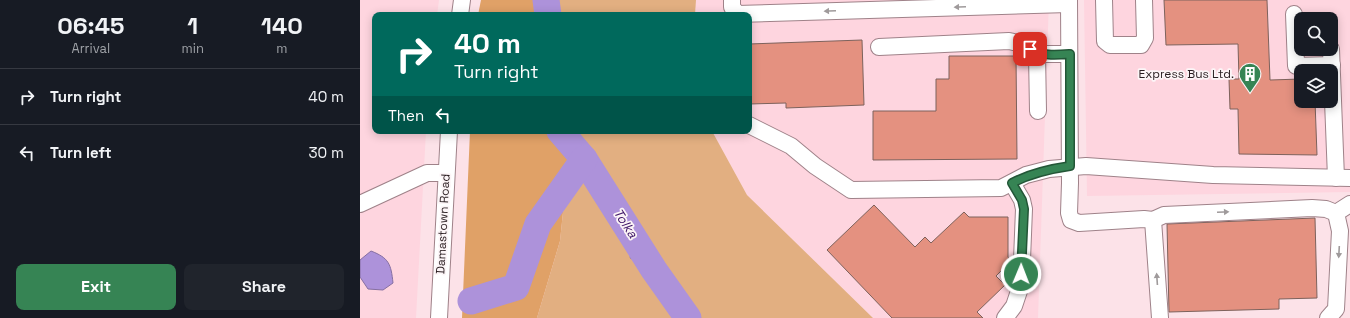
<!DOCTYPE html>
<style>
body{margin:0;font-family:"Space Grotesk",sans-serif;background:#20242c;color:#f1f3f6;height:100vh;display:flex;flex-direction:column;font-size:15px;white-space:nowrap}
*{box-sizing:border-box;margin:0}
p{font-size:13px;color:#9ea1a6}
.icon{flex:none;width:22px;height:22px;fill:none;stroke:currentColor;stroke-width:2;stroke-linecap:round;stroke-linejoin:round}
.map{position:relative;flex:1;overflow:hidden}
.side{display:flex;flex-direction:column;background:#171b24;width:360px}
.side>*{flex:none}
.hud{position:absolute;left:12px;top:12px;width:380px;height:122px;border-radius:8px;box-shadow:0 2px 10px #0003;background:#00695c;color:#fff;overflow:hidden}
.fabs{position:absolute;left:934px;top:12px;display:grid;gap:8px}
.fabs a{display:grid;place-items:center;width:44px;height:44px;border-radius:8px;background:#171b24;box-shadow:0 2px 10px #0003;font-size:20px}
.pin{position:absolute;display:grid;place-items:center;width:34px;height:34px;color:#fff;margin:-17px;border-radius:8px;box-shadow:0 2px 6px #0006}
.me{position:absolute;width:44px;margin:-22px;rotate:1deg;stroke-linejoin:round;filter:drop-shadow(0 0 3px #0008)}
.turn{display:flex;align-items:center;gap:14px;height:84px;padding:0 16px;font-size:18px}
.turn .icon{width:52px;height:52px;stroke-width:2.5}
.turn b{display:block;font-size:28px;line-height:34px}
.then{display:flex;align-items:center;height:38px;padding:0 16px;background:#0003;gap:8px;font-size:15px}
.eta{display:flex;justify-content:space-evenly;align-items:center;height:68px;text-align:center}
.eta b{font-size:24px;font-weight:700;line-height:28px}
.button{display:flex;gap:8px;margin-top:auto;padding:8px 16px}
.button a{flex:1;height:46px;border-radius:8px;background:#368454;color:#fff;font-size:16px;font-weight:700;line-height:46px;text-align:center}
.button a+a{background:#20242c;color:#f1f3f6}
ul{padding:0;list-style:none}
li{display:flex;align-items:center;gap:12px;height:56px;padding:0 16px;border-top:1px solid #363941}
li div{flex:1}
li b{display:block;font-size:15px}
li em{font-style:normal}
main{display:flex;flex:1;min-height:0}
.map>svg:first-child{display:block}
</style>
<main>
<section class="side">
<div class="eta">
<div><b>06:45</b><p>Arrival</p></div>
<div><b>1</b><p>min</p></div>
<div><b>140</b><p>m</p></div>
</div>
<ul>
<li><svg class="icon" aria-label="right" viewBox="0 0 24 24"><path d="M7 20v-9h11M14 6l5 5-5 5"/></svg><div><b>Turn right</b></div><em>40 m</em></li>
<li><svg class="icon" aria-label="left" viewBox="0 0 24 24"><path d="M17 20v-9H6M10 6l-5 5 5 5"/></svg><div><b>Turn left</b></div><em>30 m</em></li>
</ul>
<div class="button"><a>Exit</a><a>Share</a></div>
</section>
<div class="map">
<svg width="990" height="318" viewBox="0 0 990 318">
<rect width="100%" height="100%" fill="#fce2e8"/>
<g fill="#fed5df" fill-rule="evenodd">
<polygon points="0,0 79,0 77,15 15,15 15,131 66,131 56,318 0,318"/>
<polygon points="336,0 689,0 678,318 513,318 387,195 352,131 389,131 389,15 335,15"/>
<path d="M724 0H990V192L727 196ZM941 19H971V49H941ZM941 71H971V101H941Z"/>
</g>
<g fill="#e2af81">
<polygon points="190,0 336,0 335,15 191,15"/>
<polygon points="207,131 352,131 387,195 513,318 332,318"/>
<polygon points="215,160 226,183 314,318 177,318 200,241 205,193"/>
</g>
<g fill="#e0a167">
<polygon points="121,0 191,0 190,15 118,15"/>
<polygon points="110,131 196,131 215,160 205,193 200,241 177,318 102,318"/>
</g>
<path fill="#ad92da" stroke="#866fa2" d="M11 251C29 258 31 264 33 283L23 290 8 289 0 277V260Z"/>
<g fill="none" stroke-linecap="round" stroke-linejoin="round">
<polyline stroke="#866fa2" stroke-width="4.5" points="272,257 282,250"/>
<g stroke="#ad92da" stroke-width="27">
<polyline points="186,0 188,15"/>
<polyline points="200,131 224,159 294,270 328,318"/>
<polyline points="111,301 156,287 178,224 224,159"/>
</g>
</g>
<g fill="#e49180" stroke="#7d625c">
<polygon points="804,0 907,0 910,80 941,79 941,101 955,101 957,155 879,154 878,109 870,109 869,79 879,79 878,44 806,45"/>
<polygon points="502,40 504,105 426,108 426,103 389,104 389,44"/>
<polygon points="589,56 656,56 657,159 513,160 513,111 576,111 576,79 589,79"/>
<polygon points="514,205 555,247 565,237 571,243 604,212 609,217 648,217 648,257 651,261 636,276 645,285 617,312 623,318 532,318 467,250"/>
<polygon points="955,218 957,298 919,299 919,309 809,312 807,224"/>
</g>
<g fill="none" stroke-linecap="round" stroke-linejoin="round">
<g stroke="#9f8289" stroke-width="18">
<g id="minor">
<polyline points="372,0 372,7 377,14 709,4"/>
<polyline points="709,0 710,183 709,213 711,220 719,223 784,219 793,220"/>
<polyline points="744,0 745,41 750,45 781,45 785,38 784,0"/>
<polyline points="934,14 936,66 972,65"/>
<polyline points="100,15 102,0"/>
<polyline points="519,47 649,41 662,44 677,54 709,54"/>
<polyline points="971,49 976,178"/>
<polyline points="677,54 678,111"/>
<polyline points="389,125 431,146 455,166 491,190 641,188 666,175 689,169 726,166 853,175 990,178"/>
<polyline points="0,204 67,173 86,173"/>
<polyline points="976,213 990,204"/>
<polyline points="79,318 89,131"/>
<polyline points="645,318 654,306 661,285 664,209 662,200 652,183"/>
<polyline points="800,318 793,220 804,215 952,208 966,209 976,213"/>
<polyline points="968,318 976,309 980,231 976,213"/>
</g>
</g>
<use href="#minor" stroke="#fff" stroke-width="16"/>
</g>
<defs><path id="oneway-solid" d="M-6-.8H1V-3.2L6.5 0L1 3.2V.8H-6Z"/></defs>
<g fill="#9f9a9b">
<use href="#oneway-solid" transform="translate(600 7) rotate(178)"/>
<use href="#oneway-solid" transform="translate(470 11) rotate(178)"/>
<use href="#oneway-solid" transform="translate(863 212) rotate(-3)"/>
<use href="#oneway-solid" transform="translate(979 252) rotate(93)"/>
<use href="#oneway-solid" transform="translate(797 279) rotate(-94)"/>
</g>
<g fill="none" stroke-linecap="round" stroke-linejoin="round">
<g stroke="#235637" stroke-width="10">
<path id="route" d="M661 274 664 209 662 200 652 183C671 173 689 169 710 166V54C695 55 682 56 670 49"/>
</g>
<use href="#route" stroke="#368454" stroke-width="7"/>
</g>
<defs>
<g id="building-pin" transform="scale(1.15)"><path d="M0 17L-7.5 6A9.5 9.5 0 1 1 7.5 6Z" fill="#368454" stroke="#fcf5f7"/><path d="M-4-6H4V6H1V3H-1V6H-4ZM-2.5-4.3h1.7v1.8h-1.7ZM.8-4.3h1.7v1.8H.8ZM-2.5-1h1.7V.8h-1.7ZM.8-1h1.7V.8H.8Z" fill="#fff"/></g>
</defs>
<g fill-rule="evenodd">
<use href="#building-pin" x="890" y="74"/>
</g>
<g text-anchor="middle" stroke-width="3.5" stroke-linejoin="round" paint-order="stroke">
<g font-size="12" fill="#2a1e21" stroke="#fcf5f7" text-anchor="end">
<text x="874" y="78">Express Bus Ltd.</text>
</g>
<g font-size="12" fill="#2a1e21" stroke="#fcf5f7">
<text transform="translate(83 224) rotate(-87)" y="4">Damastown Road</text>
</g>
<g font-size="13" font-style="italic" fill="#3d1467" stroke="#fcf5f7">
<text transform="translate(266 223) rotate(57)" y="5">Tolka</text>
</g>
</g>
</svg>
<div class="fabs">
<a><svg class="icon" aria-label="search" viewBox="0 0 24 24"><circle cx="10" cy="10" r="6"/><path d="M15 15l6 6"/></svg></a>
<a><svg class="icon" aria-label="layers" viewBox="0 0 24 24"><path d="M12 4l9 5-9 5-9-5zM3 14l9 5 9-5"/></svg></a>
</div>
<div class="pin" style="left:670px;top:49px;background:#d93025"><svg class="icon" aria-label="arrive" viewBox="0 0 24 24"><path d="M6 21V4h12l-3 4 3 4H6"/></svg></div>
<svg class="me" style="left:661px;top:274px" viewBox="-20 -20 40 40"><circle r="17" fill="#368454" stroke="#fff" stroke-width="3"/><path d="M0-11L8 9 0 5-8 9z" fill="#fff"/></svg>
<div class="hud">
<div class="turn"><svg class="icon" aria-label="right" viewBox="0 0 24 24"><path d="M7 20v-9h11M14 6l5 5-5 5"/></svg><div><b>40 m</b>Turn right</div></div>
<div class="then">Then<svg class="icon" aria-label="left" viewBox="0 0 24 24"><path d="M17 20v-9H6M10 6l-5 5 5 5"/></svg></div>
</div>
</div>
</main>
